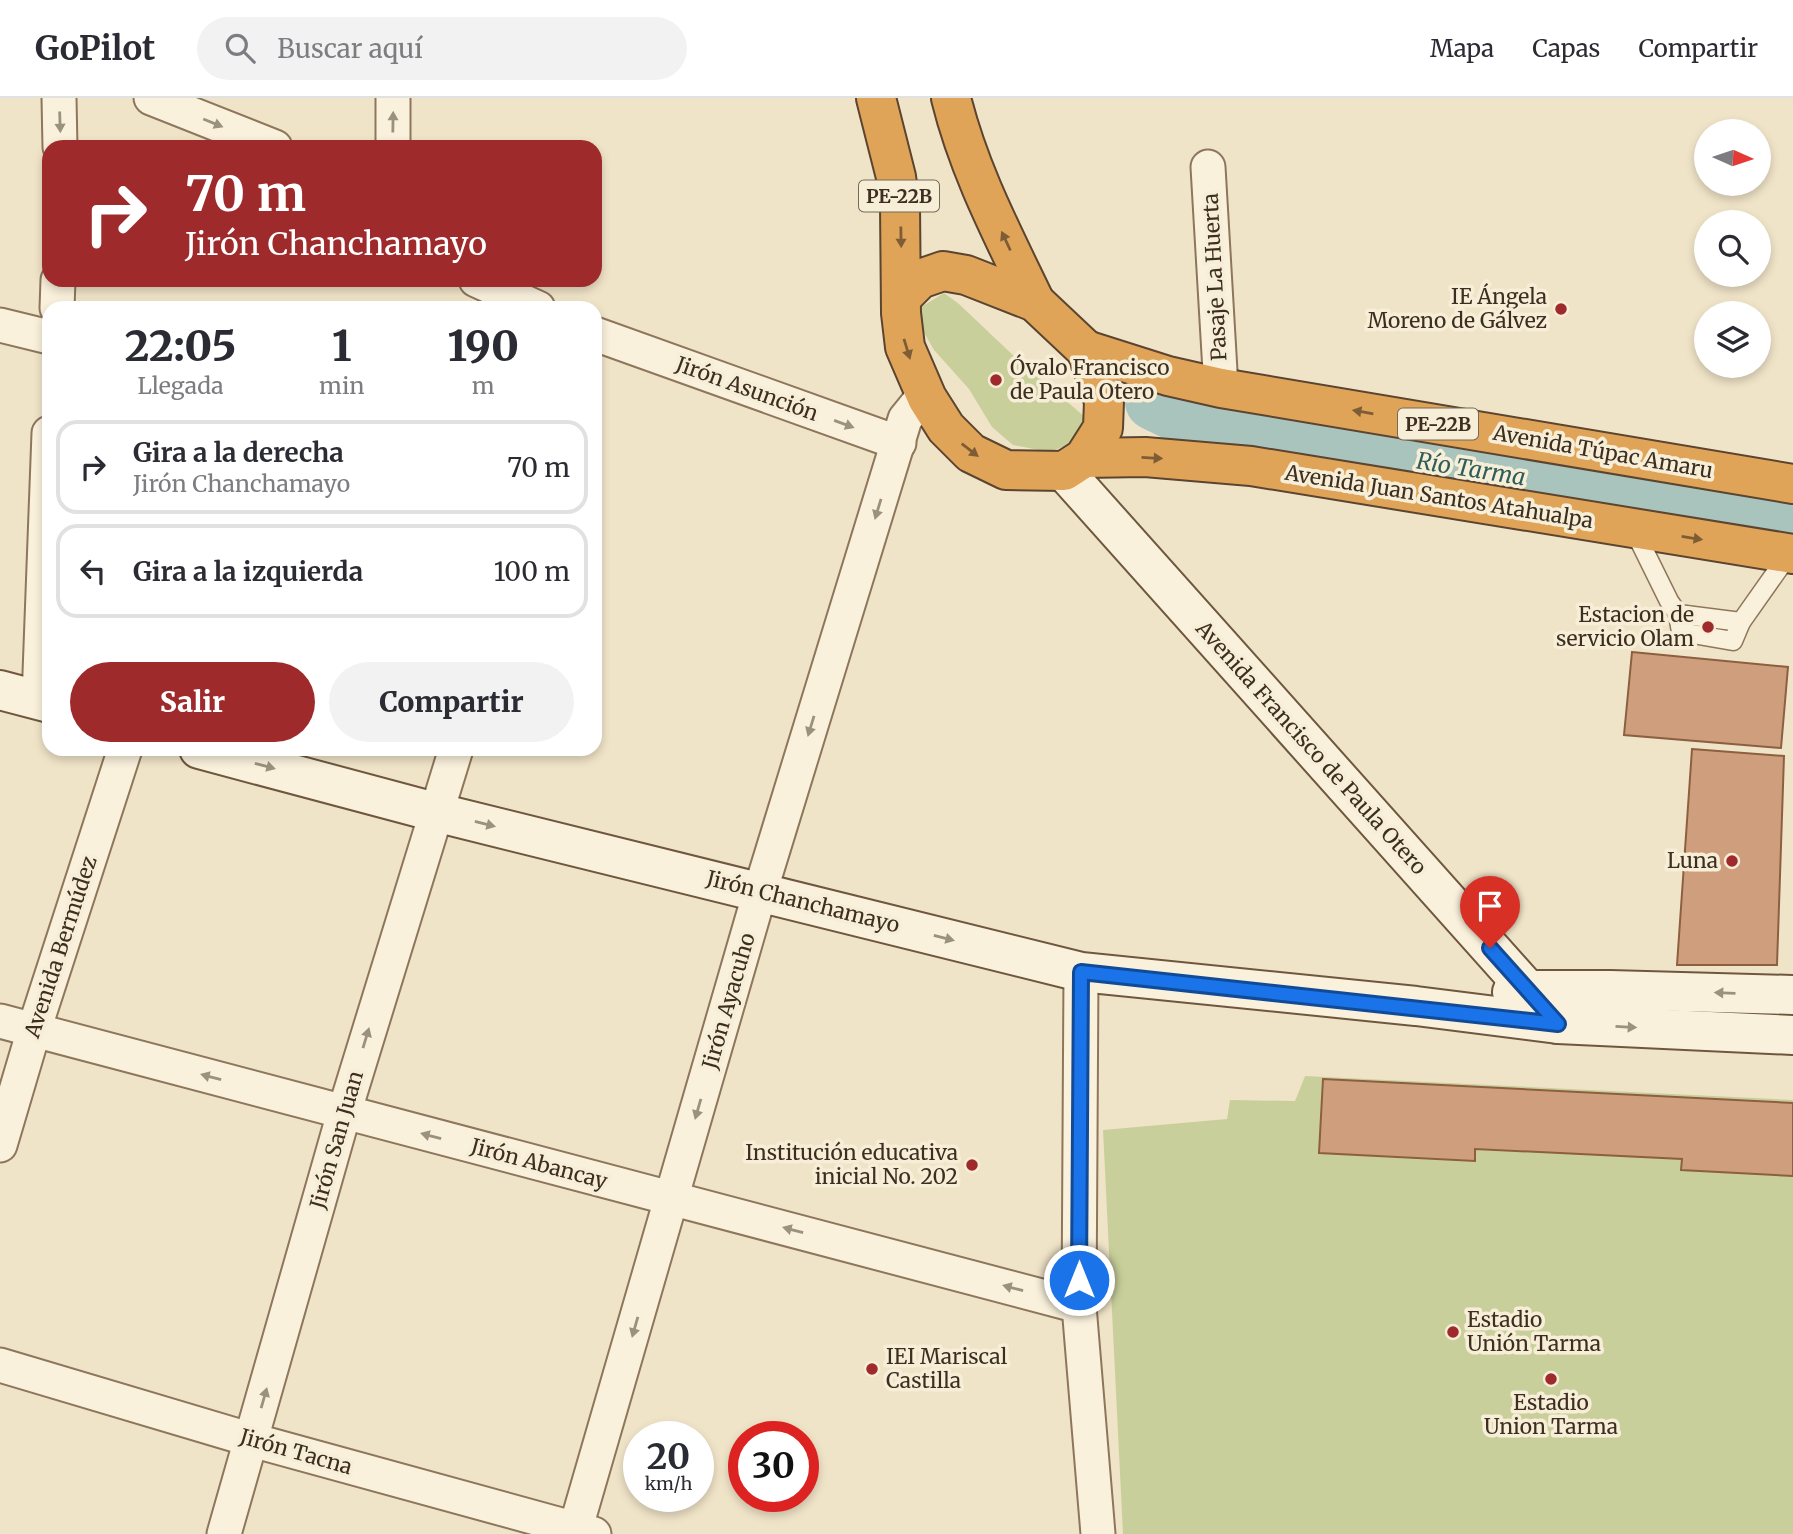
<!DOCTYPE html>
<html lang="es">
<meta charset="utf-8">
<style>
body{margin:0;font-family:Merriweather,serif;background:#f2f2f3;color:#2b2b33;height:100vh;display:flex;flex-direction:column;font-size:26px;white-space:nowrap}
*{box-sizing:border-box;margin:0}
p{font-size:23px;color:#7c7c81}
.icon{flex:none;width:38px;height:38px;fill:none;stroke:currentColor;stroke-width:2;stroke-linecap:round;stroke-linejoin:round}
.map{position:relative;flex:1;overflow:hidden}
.panel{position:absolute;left:42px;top:203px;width:560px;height:455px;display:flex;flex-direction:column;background:#fff;border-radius:21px;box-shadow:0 4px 10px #0003}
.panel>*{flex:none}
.guide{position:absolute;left:42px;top:42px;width:560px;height:147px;border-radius:21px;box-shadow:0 4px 10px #0003;background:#9e2a2b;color:#fff;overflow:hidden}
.needle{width:46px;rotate:93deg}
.controls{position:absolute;left:1694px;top:21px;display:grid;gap:14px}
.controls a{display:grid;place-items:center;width:77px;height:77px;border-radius:50%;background:#fff;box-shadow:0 4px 10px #0003;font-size:35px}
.speed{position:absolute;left:623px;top:1323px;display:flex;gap:14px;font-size:35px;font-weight:700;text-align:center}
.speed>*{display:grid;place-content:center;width:91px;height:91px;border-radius:50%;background:#fff;box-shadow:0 4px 10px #0003;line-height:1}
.speed small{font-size:18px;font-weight:400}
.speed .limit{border:10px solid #d22;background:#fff;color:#111}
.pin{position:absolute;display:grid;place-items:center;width:60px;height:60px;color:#fff;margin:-72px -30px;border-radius:50% 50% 50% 0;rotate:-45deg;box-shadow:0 0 7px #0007}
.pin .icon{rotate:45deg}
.me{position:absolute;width:77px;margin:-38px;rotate:0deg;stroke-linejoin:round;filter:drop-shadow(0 0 5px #0008)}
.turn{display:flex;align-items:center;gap:24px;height:147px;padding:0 28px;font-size:32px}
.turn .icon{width:91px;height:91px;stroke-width:2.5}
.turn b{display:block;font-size:49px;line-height:60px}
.eta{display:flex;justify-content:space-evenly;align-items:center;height:119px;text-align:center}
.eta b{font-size:42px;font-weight:800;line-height:49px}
.cta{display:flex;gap:14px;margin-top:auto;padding:14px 28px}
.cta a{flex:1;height:80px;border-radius:42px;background:#9e2a2b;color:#fff;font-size:28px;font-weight:800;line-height:80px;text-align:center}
.cta a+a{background:#f2f2f3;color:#2b2b33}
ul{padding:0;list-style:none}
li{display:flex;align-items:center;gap:21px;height:94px;margin:0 14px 10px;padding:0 14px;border:4px solid #e1e1e2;border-radius:21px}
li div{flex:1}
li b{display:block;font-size:26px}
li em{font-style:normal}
header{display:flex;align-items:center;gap:42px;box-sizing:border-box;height:98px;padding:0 35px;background:#fff;border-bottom:2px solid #e1e1e2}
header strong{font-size:33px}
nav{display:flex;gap:38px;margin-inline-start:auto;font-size:24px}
.search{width:490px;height:63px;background:#f2f2f3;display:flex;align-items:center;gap:18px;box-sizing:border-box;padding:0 24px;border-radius:38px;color:#7c7c81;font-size:26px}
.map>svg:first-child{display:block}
</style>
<header>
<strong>GoPilot</strong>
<div class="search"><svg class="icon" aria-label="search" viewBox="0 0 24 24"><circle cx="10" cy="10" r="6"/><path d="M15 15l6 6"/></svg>Buscar aquí</div>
<nav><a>Mapa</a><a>Capas</a><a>Compartir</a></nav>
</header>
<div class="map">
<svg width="1793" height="1436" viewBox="0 0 1793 1436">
<rect width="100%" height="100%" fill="#f0e4c8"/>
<g fill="#c9cf9b">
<polygon points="944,195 959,206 1016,260 1085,319 1073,345 1049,354 1013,347 992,329 969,291 934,252 918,224 921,209"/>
<polygon points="1305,978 1793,1002 1793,1436 1123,1436 1103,1032 1227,1021 1230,1002 1295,1003"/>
</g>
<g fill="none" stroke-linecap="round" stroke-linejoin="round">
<polyline stroke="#a9c4bc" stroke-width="56" points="1153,304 1194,324 1306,345 1793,423"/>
</g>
<g fill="#cf9f7d" stroke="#8d5f41" stroke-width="2">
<polygon points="1632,554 1788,569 1781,650 1624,637"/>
<polygon points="1692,651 1784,658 1777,867 1677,867"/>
<polygon points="1323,981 1793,1005 1793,1078 1681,1072 1682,1061 1475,1051 1475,1063 1319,1055"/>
</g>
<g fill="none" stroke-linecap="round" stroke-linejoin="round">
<g stroke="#8d765c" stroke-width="21">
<g id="lane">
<polyline points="1633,430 1669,503 1678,516 1741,524 1789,456"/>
<polyline points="1678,516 1681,534 1733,543 1741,524"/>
</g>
</g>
<g stroke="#8d765c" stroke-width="37">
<g id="street">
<polyline points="59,0 60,49"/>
<polyline points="151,0 275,49"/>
<polyline points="393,49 393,0"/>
<polyline points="1208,69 1221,290"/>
<polyline points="476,182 538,210"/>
<polyline points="57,210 58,182"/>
<polyline points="0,227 49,239"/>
<polyline points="595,236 899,345"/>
<polyline points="39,602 49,335"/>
<polyline points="1081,874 1079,1208 1098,1436"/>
<polyline points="0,923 1079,1208"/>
<polyline points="0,1047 34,932 125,651"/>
<polyline points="0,1267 252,1342 594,1436"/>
<polyline points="224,1436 344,1015 456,651"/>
<polyline points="574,1436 760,794 905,321 918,305 927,300"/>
</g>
</g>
<g stroke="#6f573f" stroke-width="42">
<g id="secondary">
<polyline points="1064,373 1558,926"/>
<polyline points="0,592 49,605"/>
<polyline points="199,651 435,714 1081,874 1416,908 1558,926 1793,937"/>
<polyline points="1512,894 1528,892 1610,892 1793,897"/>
</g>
</g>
<g stroke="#5b4430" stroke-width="42">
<g id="highway">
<polyline points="876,0 896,79 900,107 901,215 905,249 927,300 946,330 971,355 1006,372 1064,373 1084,360 1103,330 1104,303 1086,252 1035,204 966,177 943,173 920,181 902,199"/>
<path d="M951 0C969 73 1003 137 1035 204"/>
<polyline points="1086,252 1168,278 1221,290 1793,386"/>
<polyline points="1084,360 1145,359 1251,368 1793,456"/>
</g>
</g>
<use href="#lane" stroke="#faf1dc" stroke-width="18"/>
<use href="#street" stroke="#faf1dc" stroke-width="33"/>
<use href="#secondary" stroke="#faf1dc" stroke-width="38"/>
<use href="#highway" stroke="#e0a458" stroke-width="38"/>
</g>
<defs><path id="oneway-solid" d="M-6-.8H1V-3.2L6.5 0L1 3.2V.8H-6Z" transform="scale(1.75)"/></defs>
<g fill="#9c907e">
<use href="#oneway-solid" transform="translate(60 24) rotate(88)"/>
<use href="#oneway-solid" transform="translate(393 24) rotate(-89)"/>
<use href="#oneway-solid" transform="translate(213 25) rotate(22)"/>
<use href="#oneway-solid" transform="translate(844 326) rotate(20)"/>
<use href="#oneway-solid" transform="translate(878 411) rotate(107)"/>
<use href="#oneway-solid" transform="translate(811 628) rotate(107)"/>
<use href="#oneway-solid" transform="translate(265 668) rotate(15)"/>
<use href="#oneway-solid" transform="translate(485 726) rotate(14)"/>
<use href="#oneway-solid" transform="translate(944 840) rotate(14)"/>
<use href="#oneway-solid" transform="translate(1725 895) rotate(-178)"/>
<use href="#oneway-solid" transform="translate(1626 929) rotate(3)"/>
<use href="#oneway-solid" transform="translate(366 940) rotate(-73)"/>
<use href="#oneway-solid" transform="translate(211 979) rotate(-165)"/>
<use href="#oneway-solid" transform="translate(698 1011) rotate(106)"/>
<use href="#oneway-solid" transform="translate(431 1038) rotate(-165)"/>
<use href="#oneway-solid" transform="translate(793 1132) rotate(-165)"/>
<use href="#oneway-solid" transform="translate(1013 1190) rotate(-165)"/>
<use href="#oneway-solid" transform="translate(635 1229) rotate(106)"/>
<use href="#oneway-solid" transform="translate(264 1300) rotate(-74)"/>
</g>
<g fill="#7e5d36">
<use href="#oneway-solid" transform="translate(901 139) rotate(89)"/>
<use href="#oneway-solid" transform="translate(1006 143) rotate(-115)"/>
<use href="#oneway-solid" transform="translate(907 251) rotate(73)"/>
<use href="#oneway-solid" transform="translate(1363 314) rotate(-170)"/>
<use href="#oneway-solid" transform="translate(970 352) rotate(38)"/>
<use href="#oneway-solid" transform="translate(1152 360) rotate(3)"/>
<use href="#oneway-solid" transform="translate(1692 440) rotate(9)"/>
</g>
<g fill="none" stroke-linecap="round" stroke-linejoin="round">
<g stroke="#114b97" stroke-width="18">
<polyline id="route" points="1079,1182 1081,874 1558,926 1490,850"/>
</g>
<use href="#route" stroke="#1a73e8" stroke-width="12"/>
</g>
<g fill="#9e2a2b" stroke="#f7eed8" stroke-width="2.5">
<circle cx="1561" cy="211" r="7"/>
<circle cx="996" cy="282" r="7"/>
<circle cx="1708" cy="529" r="7"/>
<circle cx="1732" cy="763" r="7"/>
<circle cx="972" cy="1067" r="7"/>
<circle cx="1453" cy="1234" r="7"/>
<circle cx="872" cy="1271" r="7"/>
<circle cx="1551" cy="1281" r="7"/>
</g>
<g text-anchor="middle" stroke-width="7" stroke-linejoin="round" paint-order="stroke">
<g fill="#f7eed8" stroke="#756857" stroke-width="2">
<rect x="859" y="82.5" width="80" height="31" rx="5"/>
<rect x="1398" y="310.5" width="80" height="31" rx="5"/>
</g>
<g font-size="19" font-weight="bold" fill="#3d2e20">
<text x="899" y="105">PE-22B</text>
<text x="1438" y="333">PE-22B</text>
</g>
<g font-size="21" fill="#3d2e20" stroke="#f7eed8">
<text transform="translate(1215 179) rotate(-93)" y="7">Pasaje La Huerta</text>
<text transform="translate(747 291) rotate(20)" y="7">Jirón Asunción</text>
<text transform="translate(1603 354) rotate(10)" y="7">Avenida Túpac Amaru</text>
<text transform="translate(1439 399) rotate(9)" y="7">Avenida Juan Santos Atahualpa</text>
<text transform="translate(1311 650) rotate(48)" y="7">Avenida Francisco de Paula Otero</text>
<text transform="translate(803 804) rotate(14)" y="7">Jirón Chanchamayo</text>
<text transform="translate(61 849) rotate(-72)" y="7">Avenida Bermúdez</text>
<text transform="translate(729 903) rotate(-74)" y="7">Jirón Ayacuho</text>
<text transform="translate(337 1042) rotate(-74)" y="7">Jirón San Juan</text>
<text transform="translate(539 1066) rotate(15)" y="7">Jirón Abancay</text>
<text transform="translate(296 1354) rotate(16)" y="7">Jirón Tacna</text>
</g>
<g font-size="21" fill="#3d2e20" stroke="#f7eed8" text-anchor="end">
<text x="1547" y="206">IE Ángela<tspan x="1547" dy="24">Moreno de Gálvez</tspan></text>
<text x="1010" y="277" text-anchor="start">Óvalo Francisco<tspan x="1010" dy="24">de Paula Otero</tspan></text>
<text x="1694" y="524">Estacion de<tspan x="1694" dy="24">servicio Olam</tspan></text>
<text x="1718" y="770">Luna</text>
<text x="958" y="1062">Institución educativa<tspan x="958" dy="24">inicial No. 202</tspan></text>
<text x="1467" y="1229" text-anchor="start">Estadio<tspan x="1467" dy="24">Unión Tarma</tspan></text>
<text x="886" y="1266" text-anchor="start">IEI Mariscal<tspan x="886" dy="24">Castilla</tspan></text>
<text x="1551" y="1312" text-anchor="middle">Estadio<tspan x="1551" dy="24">Union Tarma</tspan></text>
</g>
<g font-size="23" font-style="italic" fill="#2f5d5a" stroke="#f7eed8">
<text transform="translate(1471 371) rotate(9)" y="8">Río Tarma</text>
</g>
</g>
</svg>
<div class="controls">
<a><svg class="needle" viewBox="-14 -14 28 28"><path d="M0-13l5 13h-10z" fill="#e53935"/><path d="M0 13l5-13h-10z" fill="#7c7c81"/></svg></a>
<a><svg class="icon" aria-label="search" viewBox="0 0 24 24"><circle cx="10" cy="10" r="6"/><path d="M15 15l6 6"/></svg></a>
<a><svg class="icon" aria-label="layers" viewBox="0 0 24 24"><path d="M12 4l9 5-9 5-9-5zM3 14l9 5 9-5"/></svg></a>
</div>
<div class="speed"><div>20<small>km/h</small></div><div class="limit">30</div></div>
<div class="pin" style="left:1490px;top:850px;background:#d93025"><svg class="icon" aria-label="arrive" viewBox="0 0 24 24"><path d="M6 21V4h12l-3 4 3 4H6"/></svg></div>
<svg class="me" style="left:1079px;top:1182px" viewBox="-20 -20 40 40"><circle r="17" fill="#1a73e8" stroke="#fff" stroke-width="3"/><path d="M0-11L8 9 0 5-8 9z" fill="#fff"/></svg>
<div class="guide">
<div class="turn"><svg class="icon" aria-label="right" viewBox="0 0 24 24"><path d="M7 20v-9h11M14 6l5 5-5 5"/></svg><div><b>70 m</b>Jirón Chanchamayo</div></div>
</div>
<section class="panel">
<div class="eta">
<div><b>22:05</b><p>Llegada</p></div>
<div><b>1</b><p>min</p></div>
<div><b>190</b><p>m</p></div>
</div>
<ul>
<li><svg class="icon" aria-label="right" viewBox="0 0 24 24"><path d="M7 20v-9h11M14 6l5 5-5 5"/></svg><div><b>Gira a la derecha</b><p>Jirón Chanchamayo</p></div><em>70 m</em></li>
<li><svg class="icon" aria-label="left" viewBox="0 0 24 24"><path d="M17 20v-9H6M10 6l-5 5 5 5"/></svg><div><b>Gira a la izquierda</b></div><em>100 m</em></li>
</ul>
<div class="cta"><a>Salir</a><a>Compartir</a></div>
</section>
</div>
